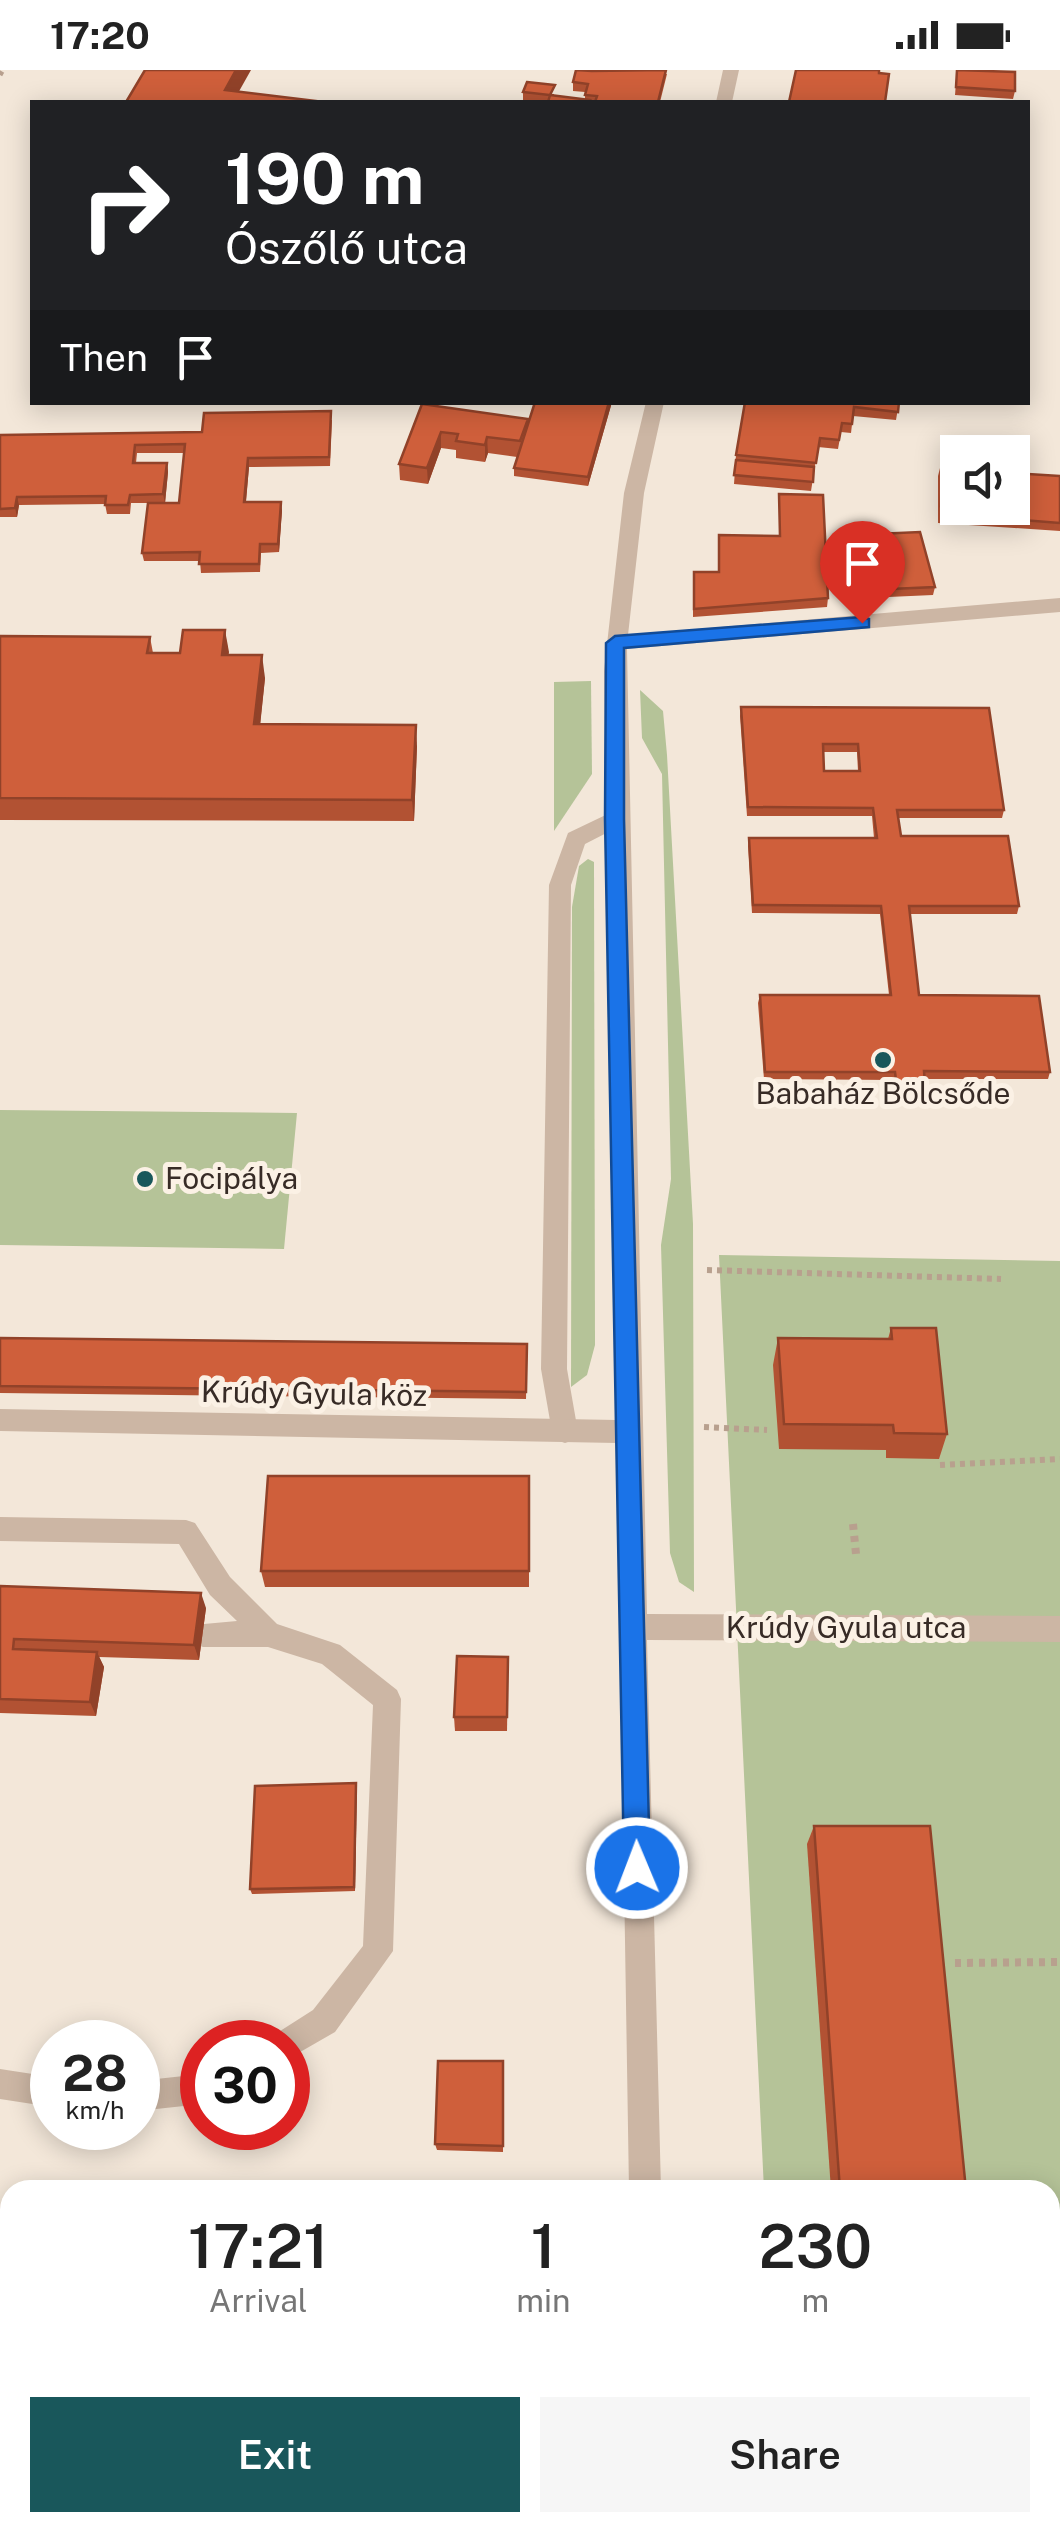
<!DOCTYPE html>
<meta charset="utf-8">
<style>
body{margin:0;font-family:"Public Sans",sans-serif;background:#f6f6f6;color:#222;height:100vh;display:flex;flex-direction:column;font-size:38px;white-space:nowrap}
*{box-sizing:border-box;margin:0}
p{font-size:32px;color:#767676}
.icon{flex:none;width:55px;height:55px;fill:none;stroke:currentColor;stroke-width:2;stroke-linecap:round;stroke-linejoin:round}
.map{position:relative;flex:1;overflow:hidden}
.side{position:absolute;left:0px;top:2110px;width:1060px;height:352px;display:flex;flex-direction:column;background:#fff;border-radius:30px 30px 0 0;box-shadow:0 5px 25px #0003}
.side>*{flex:none}
.guide{position:absolute;left:30px;top:30px;width:1000px;height:305px;border-radius:0px;box-shadow:0 5px 25px #0003;background:#202124;color:#fff;overflow:hidden}
.fabs{position:absolute;left:940px;top:365px;display:grid;gap:20px}
.fabs a{display:grid;place-items:center;width:90px;height:90px;border-radius:0px;background:#fff;box-shadow:0 5px 25px #0003;font-size:50px}
.speed{position:absolute;left:30px;top:1950px;display:flex;gap:20px;font-size:50px;font-weight:700;text-align:center}
.speed>*{display:grid;place-content:center;width:130px;height:130px;border-radius:50%;background:#fff;box-shadow:0 5px 25px #0003;line-height:1}
.speed small{font-size:25px;font-weight:400}
.speed .limit{border:15px solid #d22;background:#fff;color:#111}
.pin{position:absolute;display:grid;place-items:center;width:85px;height:85px;color:#fff;margin:-102px -42px;border-radius:50% 50% 50% 0;rotate:-45deg;box-shadow:0 0 10px #0007}
.pin .icon{rotate:45deg}
.me{position:absolute;width:110px;margin:-55px;rotate:359deg;stroke-linejoin:round;filter:drop-shadow(0 0 8px #0008)}
.turn{display:flex;align-items:center;gap:35px;height:210px;padding:0 30px;font-size:45px}
.turn .icon{width:130px;height:130px;stroke-width:2.5}
.turn b{display:block;font-size:70px;line-height:85px}
.then{display:flex;align-items:center;height:95px;padding:0 30px;background:#0003;gap:20px;font-size:38px}
.eta{display:flex;justify-content:space-evenly;align-items:center;height:170px;text-align:center}
.eta b{font-size:60px;font-weight:600;line-height:70px}
.action{display:flex;gap:20px;margin-top:auto;padding:20px 30px}
.action a{flex:1;height:115px;border-radius:0px;background:#19575b;color:#fff;font-size:40px;font-weight:600;line-height:115px;text-align:center}
.action a+a{background:#f6f6f6;color:#222}
.status{display:flex;justify-content:space-between;align-items:center;height:70px;padding:0 50px;background:#fff;direction:ltr}
.status svg{height:28px;fill:currentColor}
.map>svg:first-child{display:block}
</style>
<div class="status"><b>17:20</b><svg viewBox="0 0 49 12"><path d="M0 12V9h3v3zM5 12V6h3v6zM10 12V3h3v9zM15 12V0h3v12zM26 1h20v11H26zM47 4h2v5h-2z"/></svg></div>
<div class="map">
<svg width="1060" height="2461" viewBox="0 0 1060 2461">
<rect width="100%" height="100%" fill="#f3e7d9"/>
<g fill="#b5c398">
<polygon points="591,611 592,704 554,761 554,612"/>
<polygon points="640,620 663,641 667,685 693,1154 694,1522 679,1512 670,1483 661,1175 671,1109 662,704 642,668"/>
<polygon points="588,789 594,792 595,1275 587,1305 571,1317 572,837 579,796"/>
<polygon points="0,1040 297,1043 284,1179 0,1175"/>
<polygon points="719,1185 1060,1191 1060,2411 1050,2411 1050,2120 764,2120"/>
</g>
<g fill="none" stroke-linecap="round" stroke-linejoin="round">
<polyline stroke="#b8a08e" stroke-width="5" stroke-dasharray="4 4" stroke-linecap="butt" points="0,5 3,0"/>
<g stroke="#b8a08e" stroke-width="6" stroke-dasharray="5 5" stroke-linecap="butt">
<polyline points="707,1200 1001,1209"/>
<polyline points="704,1357 767,1360"/>
<polyline points="940,1395 1060,1389"/>
</g>
<g stroke="#b8a08e" stroke-width="8" stroke-dasharray="6 6" stroke-linecap="butt">
<polyline points="853,1454 856,1484"/>
<polyline points="955,1893 1060,1892"/>
</g>
<g fill="#ccb6a4" fill-rule="evenodd">
<polygon points="614,741 622,743 625,749 622,755 585,774 571,815 567,1299 578,1362 574,1370 565,1373 556,1370 552,1362 541,1299 549,815 568,763"/>
<polygon points="0,1447 186,1450 195,1453 230,1507 277,1554 340,1575 397,1620 401,1629 393,1881 335,1962 288,1989 288,1972 273,1972 277,1963 313,1940 363,1876 373,1635 322,1594 268,1577 203,1577 193,1573 189,1564 193,1555 237,1551 210,1525 179,1474 0,1471"/>
<polygon points="0,1999 52,2007 52,2037 0,2029"/>
<polygon points="202,2004 202,2034 138,2041 138,2011"/>
<polygon points="0,2368 10,2372 10,2407 0,2403"/>
<polygon points="99,2452 149,2452 153,2461 103,2461"/>
</g>
<g fill="#ccb6a4" fill-rule="evenodd">
<polygon points="723,0 739,0 732,32 716,32"/>
<polygon points="646,332 664,332 644,423 628,565 1060,528 1060,542 627,579 647,1544 1060,1546 1060,1572 647,1570 661,2120 629,2120 617,1373 0,1361 0,1339 616,1350 604,601 624,423"/>
<rect x="635" y="2452" width="34" height="9"/>
</g>
</g>
<g fill="#b25233" fill-rule="evenodd">
<polygon points="957,0 1015,21 1013,29 955,25"/>
<polygon points="667,4 660,32 537,32 523,31 523,22 554,24 554,26 585,29 585,22 573,21 573,12"/>
<polygon points="612,332 588,416 514,406 514,398 517,387 488,383 485,392 456,388 456,380 441,378 428,414 400,410 399,394 422,334 528,355"/>
<polygon points="745,332 899,332 896,350 853,346 851,363 841,362 838,379 818,377 811,421 734,414 736,385"/>
<polygon points="332,350 330,396 249,397 246,432 282,440 279,482 261,483 260,502 201,503 200,491 144,491 142,483 179,433 184,383 137,383 136,393 167,393 168,402 165,433 131,433 130,444 107,444 105,434 19,435 17,447 0,447 0,365 202,362"/>
<polygon points="942,390 958,438 1060,406 1060,461 938,453 938,406"/>
<polygon points="779,424 828,528 827,537 693,547 693,510 718,502 719,465 779,466"/>
<polygon points="855,465 935,517 933,525 866,528 853,474"/>
<polygon points="225,560 228,585 265,608 260,654 417,676 414,751 0,750 0,566 150,567 153,583 180,583"/>
<path d="M741 637 989 638 1004 740 1002 748H898L901 766 1019 836 1017 844H910L919 925 1050 1002 1048 1009H924L926 1026 924 1034H896L893 1010 764 1009 758 933 760 925H889L880 844 752 843 748 776 749 768H874L872 746H747L740 646ZM823 682H857L858 701H824Z"/>
<polygon points="891,1258 947,1364 939,1389 886,1388 886,1380 779,1379 773,1295 778,1268 888,1269"/>
<polygon points="0,1268 527,1274 526,1329 0,1323"/>
<polygon points="529,1406 529,1517 265,1517 261,1501"/>
<polygon points="0,1516 206,1538 199,1590 99,1587 104,1597 96,1646 0,1643"/>
<polygon points="508,1602 507,1661 455,1661 454,1647"/>
<polygon points="356,1713 355,1821 252,1824 250,1819"/>
<polygon points="814,1756 966,2120 831,2120 807,1774"/>
<polygon points="503,1991 503,2082 437,2080 435,2074"/>
</g>
<g fill="#914229">
<polygon points="236,0 251,0 233,32 225,20"/>
<polygon points="609,332 612,332 588,416 588,407"/>
<polygon points="441,362 441,378 428,414 427,398"/>
<polygon points="487,367 488,383 485,392 485,375"/>
<polygon points="248,388 249,397 245,441 244,432"/>
<polygon points="167,393 168,402 165,433 163,424"/>
<polygon points="17,427 19,435 17,447 15,438"/>
<polygon points="281,432 282,440 279,482 278,474"/>
<polygon points="225,560 229,582 226,607 222,585"/>
<polygon points="262,585 265,608 258,676 254,654"/>
<polygon points="416,655 417,676 414,751 412,730"/>
<polygon points="201,1523 206,1538 199,1590 194,1575"/>
<polygon points="97,1582 104,1597 96,1646 90,1632"/>
<polygon points="356,1713 357,1718 355,1821 354,1817"/>
</g>
<g fill="#cf5f3b" stroke="#914229" stroke-width="2.5" fill-rule="evenodd">
<polygon points="145,0 236,0 225,20 324,32 126,32"/>
<polygon points="576,0 592,1 666,0 658,32 595,32 597,26 585,25 588,14 573,12"/>
<polygon points="796,0 879,0 879,3 889,4 885,32 789,32"/>
<polygon points="957,0 1015,2 1015,21 956,17"/>
<polygon points="527,12 555,15 550,25 590,30 589,32 548,32 550,25 523,22"/>
<polygon points="535,332 609,332 588,407 514,398"/>
<polygon points="745,332 899,332 898,342 854,337 852,354 842,353 839,370 820,368 816,393 736,385"/>
<polygon points="422,334 528,349 520,371 487,367 485,375 456,371 458,364 441,362 427,398 399,394"/>
<polygon points="331,341 329,387 248,388 244,432 281,432 278,474 260,474 259,494 199,494 200,482 142,483 148,433 179,433 185,374 135,375 133,393 167,393 163,424 130,425 128,435 105,435 106,426 17,427 15,438 0,439 0,365 202,362 204,343"/>
<polygon points="736,390 814,397 813,412 734,405"/>
<polygon points="942,390 958,391 958,438 1011,438 1011,441 941,436"/>
<polygon points="1012,403 1060,406 1060,453 1009,449 1011,438 1012,438"/>
<polygon points="779,424 823,425 828,528 694,539 694,502 719,502 719,465 780,466"/>
<polygon points="920,462 935,517 868,520 855,465"/>
<polygon points="183,560 225,560 222,585 262,585 254,654 416,655 412,730 0,728 0,566 150,567 147,583 180,583"/>
<path d="M741 637 989 638 1004 740H897L901 766H1008L1019 836H909L919 925 1039 926 1050 1002 924 1001 926 1026H898L895 1002H765L760 925H891L881 836 753 835 749 768H877L873 738 748 737ZM823 674H858L860 701H824Z"/>
<polygon points="891,1258 936,1258 947,1364 894,1363 893,1355 784,1354 778,1268 892,1269"/>
<polygon points="0,1268 527,1274 526,1322 0,1316"/>
<polygon points="268,1406 529,1406 529,1501 261,1501"/>
<polygon points="0,1516 201,1523 194,1575 14,1569 13,1579 97,1582 90,1632 0,1629"/>
<polygon points="457,1586 508,1587 507,1647 454,1647"/>
<polygon points="356,1713 354,1817 250,1819 255,1716"/>
<polygon points="814,1756 930,1756 966,2120 840,2120"/>
<polygon points="438,1991 503,1991 503,2076 435,2074"/>
</g>
<polygon fill="#1a73e8" stroke="#114b97" stroke-width="2.5" points="862,547 869,549 869,557 624,578 624,749 650,1798 647,1807 637,1811 628,1807 624,1798 605,749 606,573 615,566"/>
<g fill="#19575b" stroke="#fbf1e5" stroke-width="4">
<circle cx="883" cy="990" r="10"/>
<circle cx="145" cy="1109" r="10"/>
</g>
<g text-anchor="middle" stroke-width="10" stroke-linejoin="round" paint-order="stroke">
<g font-size="30" fill="#372b26" stroke="#fbf1e5">
<text x="883" y="1034">Babaház Bölcsőde</text>
<text x="165" y="1119" text-anchor="start">Focipálya</text>
</g>
<g font-size="30" fill="#372b26" stroke="#fbf1e5">
<text transform="translate(314 1324) rotate(1)" y="10">Krúdy Gyula köz</text>
<text x="846" y="1568">Krúdy Gyula utca</text>
</g>
</g>
</svg>
<div class="fabs">
<a><svg class="icon" aria-label="sound" viewBox="0 0 24 24"><path d="M4 9h4l5-4v14l-5-4H4zM17 9q2 3 0 6"/></svg></a>
</div>
<div class="speed"><div>28<small>km/h</small></div><div class="limit">30</div></div>
<div class="pin" style="left:862px;top:553px;background:#d93025"><svg class="icon" aria-label="arrive" viewBox="0 0 24 24"><path d="M6 21V4h12l-3 4 3 4H6"/></svg></div>
<svg class="me" style="left:637px;top:1798px" viewBox="-20 -20 40 40"><circle r="17" fill="#1a73e8" stroke="#fff" stroke-width="3"/><path d="M0-11L8 9 0 5-8 9z" fill="#fff"/></svg>
<div class="guide">
<div class="turn"><svg class="icon" aria-label="right" viewBox="0 0 24 24"><path d="M7 20v-9h11M14 6l5 5-5 5"/></svg><div><b>190 m</b>Ószőlő utca</div></div>
<div class="then">Then<svg class="icon" aria-label="arrive" viewBox="0 0 24 24"><path d="M6 21V4h12l-3 4 3 4H6"/></svg></div>
</div>
<section class="side">
<div class="eta">
<div><b>17:21</b><p>Arrival</p></div>
<div><b>1</b><p>min</p></div>
<div><b>230</b><p>m</p></div>
</div>
<div class="action"><a>Exit</a><a>Share</a></div>
</section>
</div>
